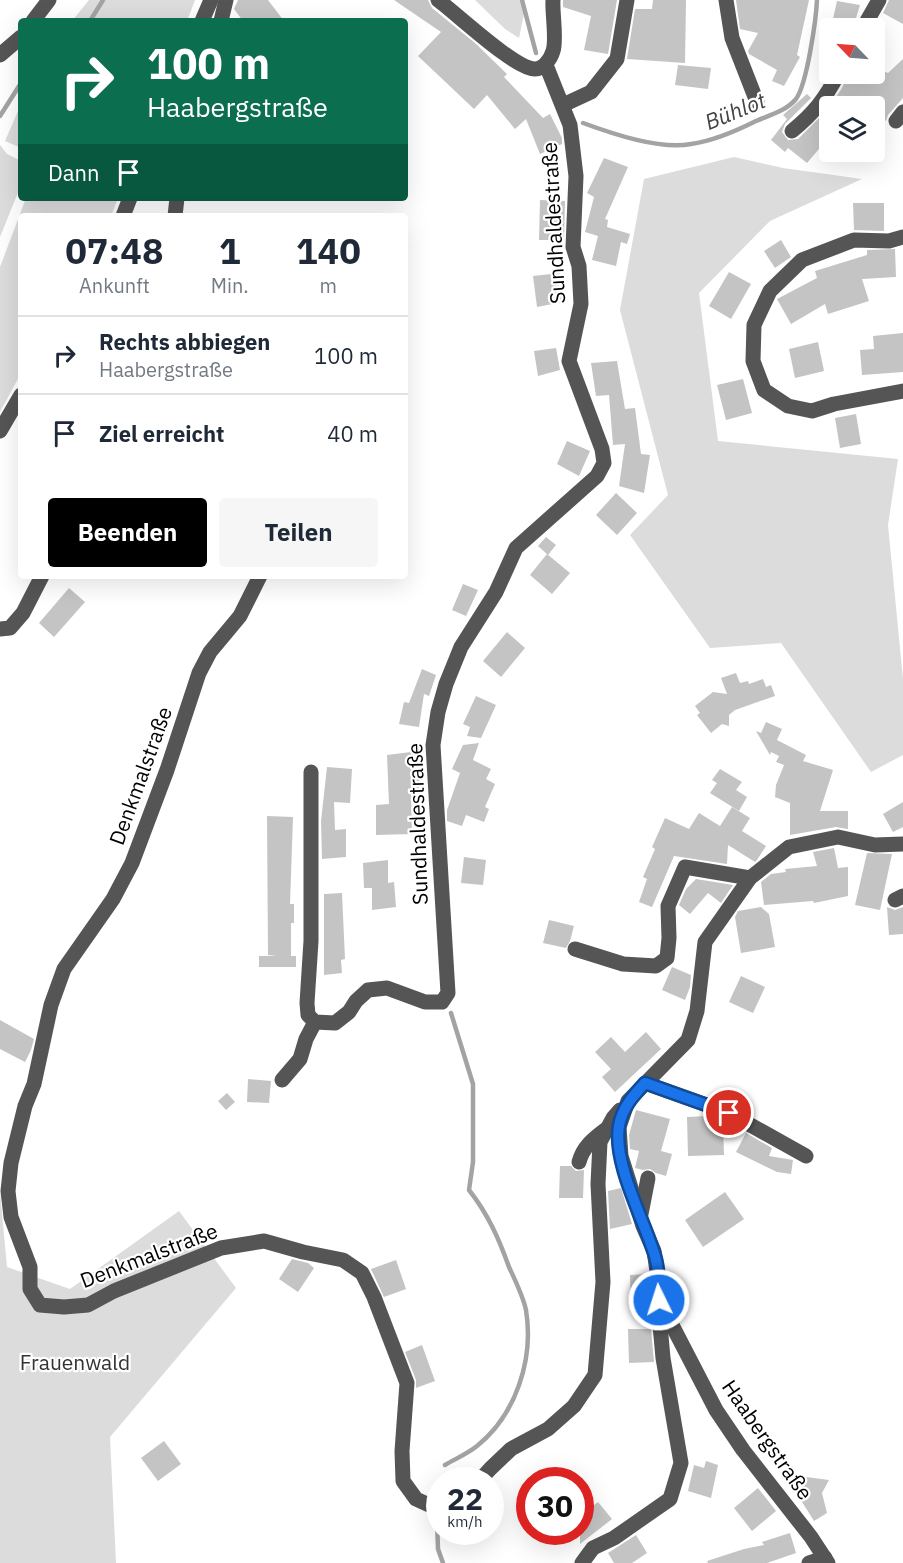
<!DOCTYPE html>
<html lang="de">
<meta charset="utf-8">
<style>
body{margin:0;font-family:"IBM Plex Sans",sans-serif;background:#f6f6f7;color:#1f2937;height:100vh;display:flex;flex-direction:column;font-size:22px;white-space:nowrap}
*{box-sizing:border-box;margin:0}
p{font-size:20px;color:#747a83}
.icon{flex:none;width:33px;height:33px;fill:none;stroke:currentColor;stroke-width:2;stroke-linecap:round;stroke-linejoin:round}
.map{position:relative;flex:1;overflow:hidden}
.sheet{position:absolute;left:18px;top:213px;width:390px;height:366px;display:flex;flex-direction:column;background:#fff;border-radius:6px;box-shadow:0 6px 24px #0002}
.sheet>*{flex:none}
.banner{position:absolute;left:18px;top:18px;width:390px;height:183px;border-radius:6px;box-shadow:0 6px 24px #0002;background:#0b6e4f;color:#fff;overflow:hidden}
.needle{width:39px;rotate:295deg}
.fabs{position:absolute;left:819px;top:18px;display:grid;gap:12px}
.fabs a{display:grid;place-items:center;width:66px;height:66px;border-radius:6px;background:#fff;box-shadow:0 6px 24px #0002;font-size:30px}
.speed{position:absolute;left:426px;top:1467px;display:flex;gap:12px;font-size:30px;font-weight:700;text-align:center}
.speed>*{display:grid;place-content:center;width:78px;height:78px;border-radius:50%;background:#fff;box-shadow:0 6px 24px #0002;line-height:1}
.speed small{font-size:15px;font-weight:400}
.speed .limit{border:9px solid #d22;background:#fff;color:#111}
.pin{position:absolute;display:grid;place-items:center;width:51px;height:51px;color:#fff;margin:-26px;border:3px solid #fff;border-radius:50%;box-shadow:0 2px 6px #0007}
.me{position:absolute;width:66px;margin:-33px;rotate:356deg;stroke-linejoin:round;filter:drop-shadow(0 0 4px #0008)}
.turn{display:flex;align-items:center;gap:21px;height:126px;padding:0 30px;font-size:27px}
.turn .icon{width:78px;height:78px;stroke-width:2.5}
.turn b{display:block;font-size:42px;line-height:51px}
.then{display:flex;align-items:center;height:57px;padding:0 30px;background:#0003;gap:12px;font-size:22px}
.eta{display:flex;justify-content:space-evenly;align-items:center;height:102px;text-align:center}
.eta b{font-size:36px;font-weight:700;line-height:42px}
.primary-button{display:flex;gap:12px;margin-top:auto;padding:12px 30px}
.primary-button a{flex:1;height:69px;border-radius:6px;background:#000;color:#fff;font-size:24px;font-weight:700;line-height:69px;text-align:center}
.primary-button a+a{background:#f6f6f7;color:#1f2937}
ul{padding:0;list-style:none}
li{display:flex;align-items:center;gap:18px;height:78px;padding:0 30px;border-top:2px solid #e0e1e3}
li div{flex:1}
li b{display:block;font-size:22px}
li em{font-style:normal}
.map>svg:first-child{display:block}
</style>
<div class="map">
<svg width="903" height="1563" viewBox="0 0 903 1563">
<rect width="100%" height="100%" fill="#fff"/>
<g fill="#dcdcdc">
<polygon points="89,0 195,0 187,21 72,21"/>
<polygon points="475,0 520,0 525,9 519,38 505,29"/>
<polygon points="21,104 21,148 5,141"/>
<polygon points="0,145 7,154 21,161 21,185 0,237"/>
<polygon points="734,157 783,168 862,179 770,221 699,293 718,441 898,459 888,525 903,679 903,755 871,772 781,643 710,648 630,535 668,495 620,310 644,179"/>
<polygon points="26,198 118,198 111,216 21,216 21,373 0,412 0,267"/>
<polygon points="0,1192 7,1267 70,1289 179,1211 236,1288 110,1437 116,1563 0,1563"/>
</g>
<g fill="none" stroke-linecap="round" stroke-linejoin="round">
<g stroke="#a3a3a3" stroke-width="4.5">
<polyline points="522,0 536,53"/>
<polyline points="90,21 103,0"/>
<polyline points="0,116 21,83"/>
<path d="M583 123C613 134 660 150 691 144 714 141 736 131 756 121 770 115 786 111 796 99 807 84 816 20 817 0"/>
<path d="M445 1465C455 1459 467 1454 477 1446 516 1415 534 1359 526 1310 523 1296 515 1280 509 1267 499 1239 488 1214 469 1190L473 1162V1084L451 1013"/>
<polyline points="437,1520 438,1549 443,1563"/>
</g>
</g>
<g fill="#c4c4c4">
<polygon points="238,0 268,0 284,21 243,21 234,9"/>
<polygon points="394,0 428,0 432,8 475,43 507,74 504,77 543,118 550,114 562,138 562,144 540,154 526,119 515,129 487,95 474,109 418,56 441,32"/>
<polygon points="563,0 617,0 608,54 584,50 591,16 563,7"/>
<polygon points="653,0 686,0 685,63 627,59 635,9 652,9"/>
<polygon points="736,0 809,0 797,55 800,57 784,86 772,81 777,70 749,54 748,51 758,33 740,29"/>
<polygon points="889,0 903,0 903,24 883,13"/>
<polygon points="837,1 860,5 853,28 831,28"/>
<polygon points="903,59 903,98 888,115 886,121 874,112 874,106 830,106 842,88 848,74 874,74 874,67 888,73"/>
<polygon points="678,65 711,68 708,89 675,85"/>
<polygon points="807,94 811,98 785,124 782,132 788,140 798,139 830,107 830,136 807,163 788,148 785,152 771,140 787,119 783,115"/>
<polygon points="604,158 628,167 605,219 608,220 607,227 630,234 627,244 621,242 616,266 592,260 598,236 585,232 594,197 587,193"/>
<polygon points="540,200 565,201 564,240 539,240"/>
<polygon points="853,203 884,203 884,231 854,230"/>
<polygon points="781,240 791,257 775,268 764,251"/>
<polygon points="895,249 896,277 862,279 869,301 828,314 825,304 791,324 777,299 817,278 815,271 867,255 867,250"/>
<polygon points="729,272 751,284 731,319 709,306"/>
<polygon points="560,273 563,302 537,307 533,276"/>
<polygon points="903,333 903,372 862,375 860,350 874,349 873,336"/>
<polygon points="818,342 824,371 795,378 789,349"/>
<polygon points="556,348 560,370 538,376 534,351"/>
<polygon points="617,361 625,409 635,408 641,454 650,455 644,493 619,486 625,444 613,445 609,395 596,396 591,363"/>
<polygon points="743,379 752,413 726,420 717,385"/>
<polygon points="856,414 861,444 840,448 835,418"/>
<polygon points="567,441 590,451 579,476 557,464"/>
<polygon points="616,493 637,513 617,535 596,515"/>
<polygon points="546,537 556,545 548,555 538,546"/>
<polygon points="547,554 570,573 552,594 530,575"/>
<polygon points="463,584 478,590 466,616 452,610"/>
<polygon points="69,588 85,602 54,637 39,623"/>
<polygon points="507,632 525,648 501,677 483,661"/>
<polygon points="422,669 436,675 429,696 424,694 419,727 399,724 404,702 409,703"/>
<polygon points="736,673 740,683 748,681 749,684 763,679 766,687 771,685 775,696 735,710 729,715 729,726 722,724 711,733 697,715 700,713 695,706 713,692 727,694 721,678"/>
<polygon points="476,696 496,705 481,738 467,736 470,727 463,724"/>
<polygon points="766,722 782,729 777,740 806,755 803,761 833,770 820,811 848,811 848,829 836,827 790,835 790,803 775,797 776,785 784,765 776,762 779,756 771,752 770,755 756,731 761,733"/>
<polygon points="479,743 473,760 491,769 486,779 495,784 485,807 489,809 484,822 466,815 462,826 447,821 447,810 460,773 452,769 463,745"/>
<polygon points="419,751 419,790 411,791 412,834 376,835 376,805 389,804 387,755"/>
<polygon points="327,767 352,769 350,803 334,802 335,830 346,829 346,857 322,859 321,821"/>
<polygon points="720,769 742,782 736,790 747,797 739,811 710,793 717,783 712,780"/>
<polygon points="903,802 903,827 893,832 883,814"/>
<polygon points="732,807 750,818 742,831 766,846 757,860 755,862 728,845 727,864 674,856 652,907 639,902 647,879 643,877 655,849 652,847 665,818 689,829 699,813 720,826"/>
<polygon points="267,816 293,817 290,904 294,904 294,923 291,923 291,956 296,956 296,967 259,967 259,956 277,956 268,955"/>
<polygon points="834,848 838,868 848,867 848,896 814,903 813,901 764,905 761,882 771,874 786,872 785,869 817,866 813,852"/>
<polygon points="867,853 892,854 880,910 855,905"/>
<polygon points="464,857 486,860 483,885 461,883"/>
<polygon points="388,860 388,883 394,882 396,907 372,910 372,888 364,888 363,863"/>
<polygon points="696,879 733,885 721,903 708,893 690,914 679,905 686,889"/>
<polygon points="342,893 345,959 341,960 342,973 324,975 324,894"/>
<polygon points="761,907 769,914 775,947 741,953 735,917 738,911"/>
<polygon points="887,907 895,910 903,907 903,934 889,935"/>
<polygon points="549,920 574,926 570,941 566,948 543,943"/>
<polygon points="672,967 691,975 690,987 685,1000 662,990"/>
<polygon points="741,976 765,987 753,1013 729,1002"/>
<polygon points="0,1020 34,1039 31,1050 25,1062 0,1049"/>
<polygon points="646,1032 661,1049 615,1092 602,1077 611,1069 595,1052 611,1037 625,1052"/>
<polygon points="248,1079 271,1081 269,1103 247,1102"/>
<polygon points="227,1093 235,1102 226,1110 218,1101"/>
<polygon points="636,1110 670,1119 661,1151 672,1154 666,1176 656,1173 650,1169 643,1170 635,1168 639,1151 630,1149 629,1135"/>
<polygon points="708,1116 723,1121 724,1155 688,1156 687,1117"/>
<polygon points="746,1133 772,1148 769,1156 793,1160 791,1174 777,1172 736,1152"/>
<polygon points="560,1166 571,1166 576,1171 584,1170 583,1198 559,1198"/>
<polygon points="621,1188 632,1224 610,1229 608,1191"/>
<polygon points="725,1192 744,1219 703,1247 685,1220"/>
<polygon points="292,1259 308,1263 314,1268 298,1292 279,1279"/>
<polygon points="396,1260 406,1289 384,1297 371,1269"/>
<polygon points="648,1274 649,1305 631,1306 630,1275"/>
<polygon points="628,1329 651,1329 654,1362 629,1363"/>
<polygon points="422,1345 435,1381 416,1388 416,1380 405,1352"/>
<polygon points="164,1441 181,1464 158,1481 141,1458"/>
<polygon points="706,1461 718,1465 711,1498 688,1491 694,1465 704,1468"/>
<polygon points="806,1477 829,1480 822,1493 827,1513 814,1521 797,1494"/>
<polygon points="758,1488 776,1511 752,1531 734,1508"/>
<polygon points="598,1502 612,1519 580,1544 580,1516"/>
<polygon points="790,1533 796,1553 767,1563 708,1563 707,1561 744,1549 764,1545 762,1542"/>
<polygon points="636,1535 647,1553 632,1563 614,1563 608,1553"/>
</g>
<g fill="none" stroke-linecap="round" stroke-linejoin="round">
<g stroke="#555" stroke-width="15">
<path d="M438 0C457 14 515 69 535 69 544 69 551 58 553 51 557 40 552 13 553 0"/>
<polyline points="726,0 732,38 757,102"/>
<polyline points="33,21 49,0"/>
<polyline points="202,21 211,0"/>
<polyline points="221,21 226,0"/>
<polyline points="863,28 879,0"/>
<polyline points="0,55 21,37"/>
<polyline points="563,105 591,92 617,59 627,0"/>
<polyline points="896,121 903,112"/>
<path d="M792 131C814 113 825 99 838 74"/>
<polyline points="123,216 130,198"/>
<polyline points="175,216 177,198"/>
<polyline points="903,237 889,241 854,240 802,260 770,291 754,325 753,361 764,390 788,406 812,411 834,404 903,391"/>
<polyline points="0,431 21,395"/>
<polyline points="260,576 240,616 210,652 199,673 167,770 132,863 113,899 64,969 51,1005 34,1084 25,1106 11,1163 8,1191 11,1217 30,1267 30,1289 40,1305 64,1307 88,1305 114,1291 221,1248 264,1241 303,1252 343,1260 362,1273 374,1297 407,1383 402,1451 403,1481 416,1499 440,1510"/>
<polyline points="0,629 10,628 23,613 42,576"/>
<polyline points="311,772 311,941 307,1003 308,1015 315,1022 335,1023 349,1012 356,1001 368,990 387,988 425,1002 442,1002 448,993 433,745 438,712 446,684 461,647 496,592 516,548 597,476 604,463 602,449 569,361 581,304 579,266 573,247 576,176 570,125 546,65"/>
<polyline points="895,900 903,896"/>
<polyline points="575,949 623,964 656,966 667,958 669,938 668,906 685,867 750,878"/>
<polyline points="282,1080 300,1059 306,1039 315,1022"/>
<polyline points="645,1083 729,1113 806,1156"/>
<path d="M579 1162C583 1147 593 1139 605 1130"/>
<polyline points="641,1214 648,1178"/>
<polyline points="659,1314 673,1327 716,1410 743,1450 811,1537 828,1563"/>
<polyline points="480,1480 490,1469 511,1449 548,1429 574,1406 595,1375 603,1282 598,1184 600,1142 613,1118 620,1110"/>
<polyline points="582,1563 593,1548 614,1538 670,1499 681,1463 663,1358 659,1314 659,1285 654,1251 643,1226 621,1156 619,1127 628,1101 688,1040 697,1011 705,942 750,878 789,847 838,837 875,845 903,844"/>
<polyline points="809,1563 825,1558"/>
</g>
</g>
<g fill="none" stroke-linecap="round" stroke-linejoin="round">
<g stroke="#114b97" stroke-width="15">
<path id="route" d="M659 1300C659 1284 659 1265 653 1250 642 1216 613 1162 619 1126 622 1108 633 1096 645 1083L729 1113"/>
</g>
<use href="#route" stroke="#1a73e8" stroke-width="10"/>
</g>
<g text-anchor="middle" stroke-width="4.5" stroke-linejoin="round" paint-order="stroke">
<g font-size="21" fill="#000" stroke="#fff">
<text transform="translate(554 223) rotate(-93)" y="7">Sundhaldestraße</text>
<text transform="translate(141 776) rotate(-70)" y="7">Denkmalstraße</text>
<text transform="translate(418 824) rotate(-92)" y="7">Sundhaldestraße</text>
<text transform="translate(149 1256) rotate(-21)" y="7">Denkmalstraße</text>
<text transform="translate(767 1440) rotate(55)" y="7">Haabergstraße</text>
</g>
<g font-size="21" fill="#333" stroke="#fff">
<text x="75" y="1370">Frauenwald</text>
</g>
<g font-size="22" font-style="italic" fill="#444" stroke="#fff">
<text transform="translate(735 111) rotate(-22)" y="8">Bühlot</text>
</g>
</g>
</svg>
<div class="fabs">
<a><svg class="needle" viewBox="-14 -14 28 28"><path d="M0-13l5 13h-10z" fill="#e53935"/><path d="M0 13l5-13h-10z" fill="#747a83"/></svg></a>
<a><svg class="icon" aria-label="layers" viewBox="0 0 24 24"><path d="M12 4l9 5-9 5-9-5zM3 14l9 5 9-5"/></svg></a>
</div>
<div class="speed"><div>22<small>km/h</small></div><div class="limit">30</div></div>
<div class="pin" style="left:729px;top:1113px;background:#d93025"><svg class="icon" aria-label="arrive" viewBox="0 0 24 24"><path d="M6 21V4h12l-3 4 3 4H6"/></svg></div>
<svg class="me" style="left:659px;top:1300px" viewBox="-20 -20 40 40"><circle r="17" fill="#1a73e8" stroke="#fff" stroke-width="3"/><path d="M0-11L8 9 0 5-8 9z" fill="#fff"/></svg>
<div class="banner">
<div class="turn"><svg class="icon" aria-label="right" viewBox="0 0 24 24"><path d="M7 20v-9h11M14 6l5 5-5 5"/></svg><div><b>100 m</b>Haabergstraße</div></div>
<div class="then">Dann<svg class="icon" aria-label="arrive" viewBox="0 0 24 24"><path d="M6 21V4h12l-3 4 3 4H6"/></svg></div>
</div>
<section class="sheet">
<div class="eta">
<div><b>07:48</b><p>Ankunft</p></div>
<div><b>1</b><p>Min.</p></div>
<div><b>140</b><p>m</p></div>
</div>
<ul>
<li><svg class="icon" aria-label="right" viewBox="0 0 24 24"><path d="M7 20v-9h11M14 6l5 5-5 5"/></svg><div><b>Rechts abbiegen</b><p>Haabergstraße</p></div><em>100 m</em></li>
<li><svg class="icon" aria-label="arrive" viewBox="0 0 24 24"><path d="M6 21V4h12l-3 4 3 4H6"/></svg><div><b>Ziel erreicht</b></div><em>40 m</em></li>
</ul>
<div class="primary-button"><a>Beenden</a><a>Teilen</a></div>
</section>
</div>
